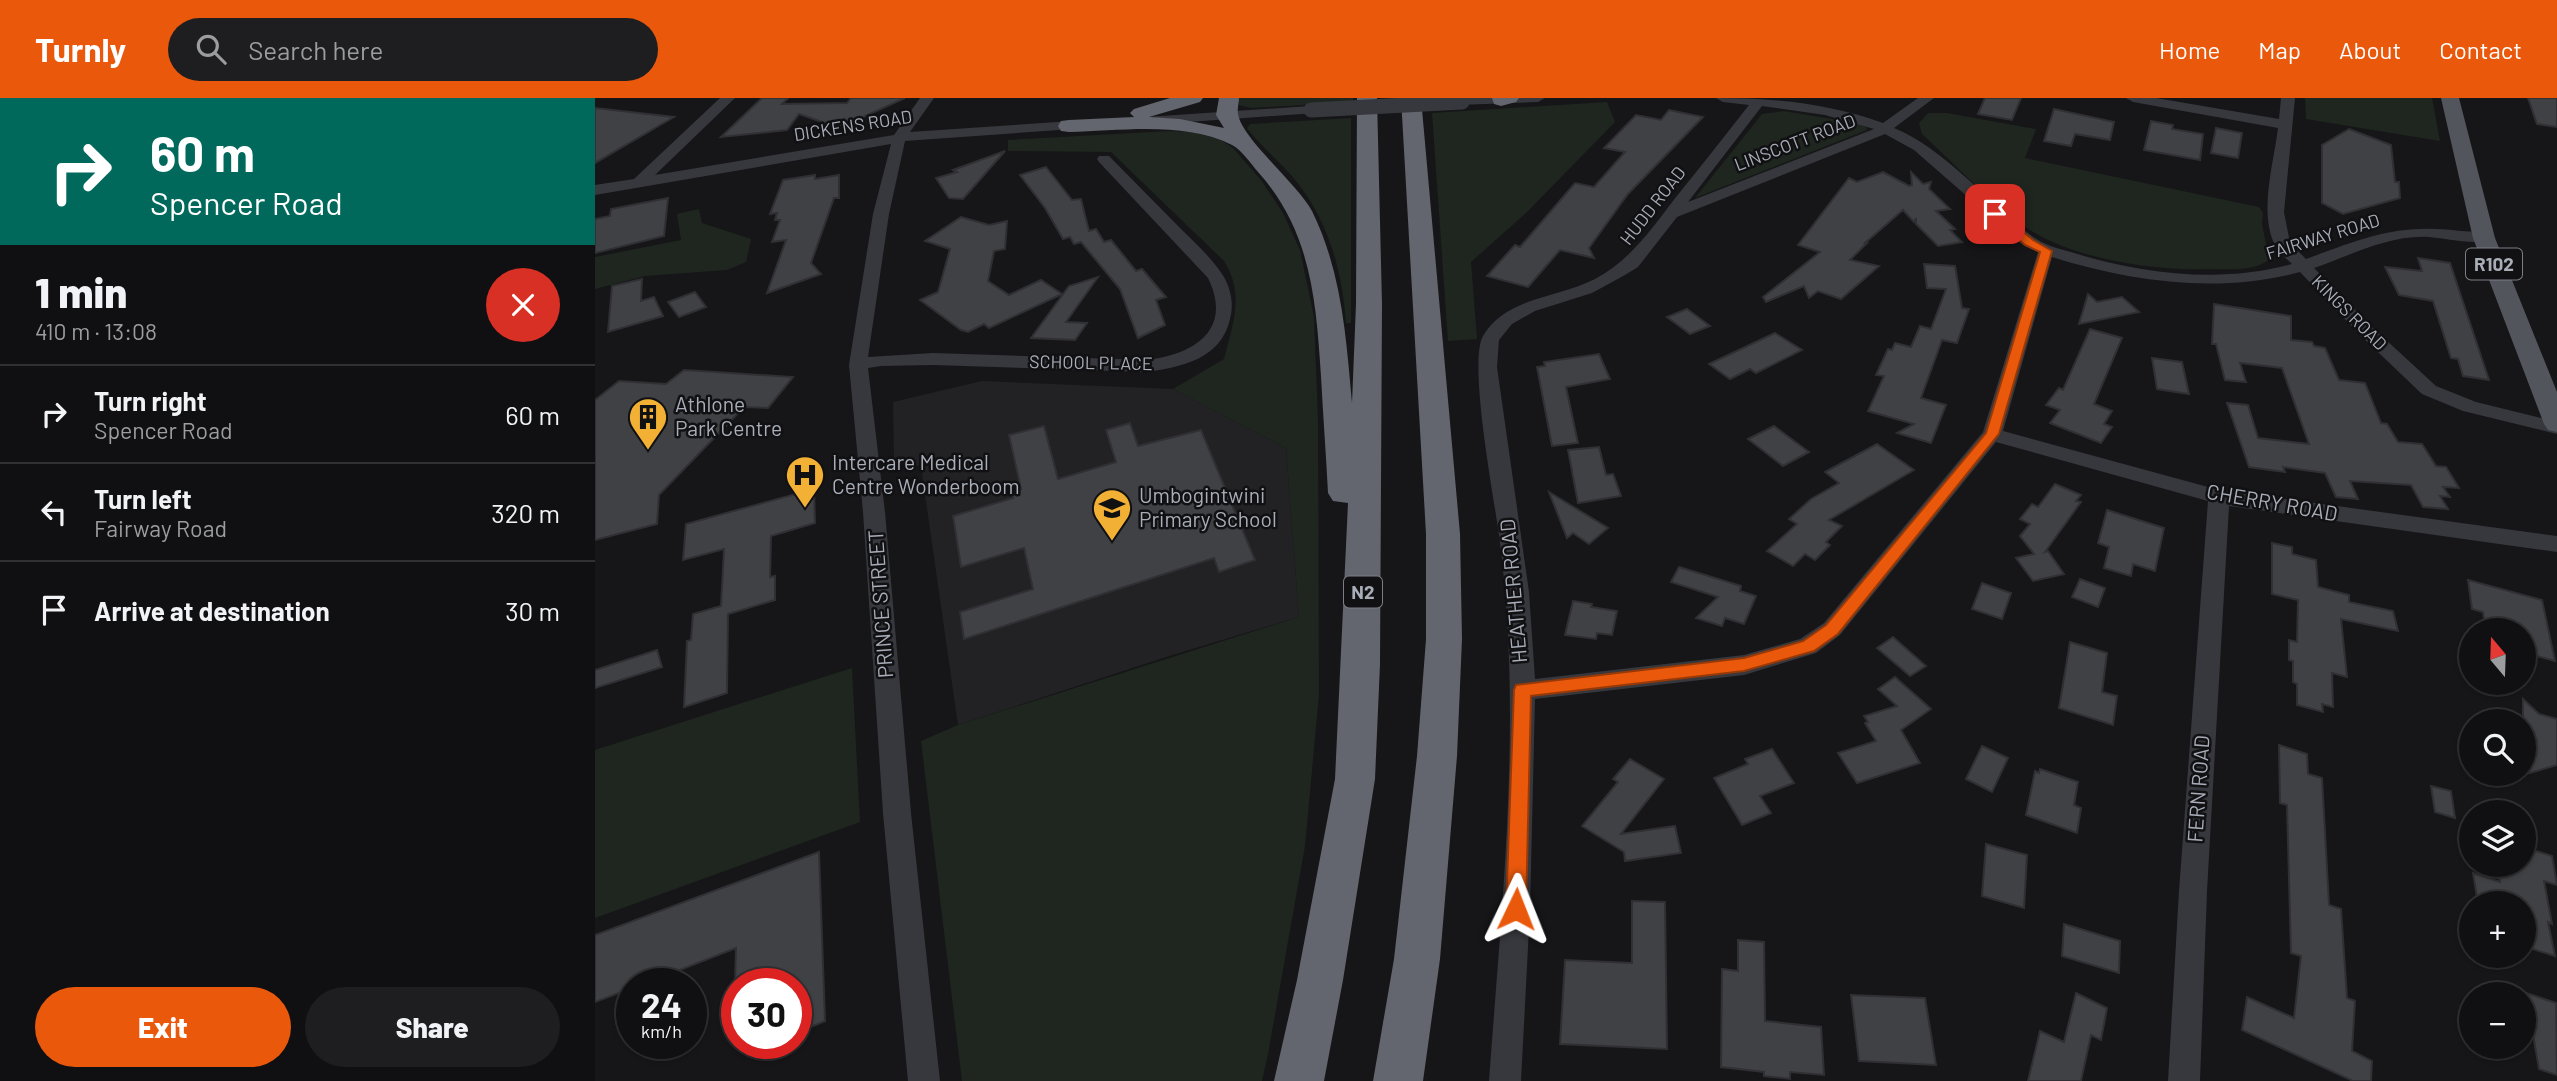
<!DOCTYPE html>
<meta charset="utf-8">
<style>
body{margin:0;font-family:Barlow,sans-serif;background:#1e1e20;color:#f1f3f6;height:100vh;display:flex;flex-direction:column;font-size:26px;white-space:nowrap}
*{box-sizing:border-box;margin:0}
p{font-size:23px;color:#9c9d9f}
.icon{flex:none;width:38px;height:38px;fill:none;stroke:currentColor;stroke-width:2;stroke-linecap:round;stroke-linejoin:round}
.map{position:relative;flex:1;overflow:hidden}
.side{display:flex;flex-direction:column;background:#101012;width:595px}
.side>*{flex:none}
.top-card{background:#00695c;color:#fff;overflow:hidden}
.needle{width:46px;rotate:341deg}
.tools{position:absolute;left:1864px;top:520px;display:grid;gap:14px}
.tools a{display:grid;place-items:center;width:77px;height:77px;border-radius:50%;background:#101012;box-shadow:0 2px 5px #0004,0 0 0 2px #303032;font-size:35px}
.speed{position:absolute;left:21px;top:870px;display:flex;gap:14px;font-size:35px;font-weight:700;text-align:center}
.speed>*{display:grid;place-content:center;width:91px;height:91px;border-radius:50%;background:#101012;box-shadow:0 2px 5px #0004,0 0 0 2px #303032;line-height:1}
.speed small{font-size:18px;font-weight:400}
.speed .limit{border:10px solid #d22;background:#fff;color:#111}
.pin{position:absolute;display:grid;place-items:center;width:60px;height:60px;color:#fff;margin:-30px;border-radius:14px;box-shadow:0 4px 10px #0006}
.me{position:absolute;width:77px;margin:-38px;rotate:2deg;stroke-linejoin:round;filter:drop-shadow(0 0 5px #0008)}
.turn{display:flex;align-items:center;gap:24px;height:147px;padding:0 35px;font-size:32px}
.turn .icon{width:91px;height:91px;stroke-width:2.5}
.turn b{display:block;font-size:49px;line-height:60px}
.round{display:grid;place-items:center;flex:none;width:74px;height:74px;border-radius:37px;background:#1e1e20}
.overview{display:flex;align-items:center;justify-content:space-between;height:119px;padding:0 35px}
h1{font-size:42px;font-weight:800;line-height:52px}
.button{display:flex;gap:14px;margin-top:auto;padding:14px 35px}
.button a{flex:1;height:80px;border-radius:42px;background:#ea580c;color:#fff;font-size:28px;font-weight:800;line-height:80px;text-align:center}
.button a+a{background:#1e1e20;color:#f1f3f6}
ul{padding:0;list-style:none}
li{display:flex;align-items:center;gap:21px;height:98px;padding:0 35px;border-top:2px solid #303032}
li div{flex:1}
li b{display:block;font-size:26px}
li em{font-style:normal}
header{display:flex;align-items:center;gap:42px;box-sizing:border-box;height:98px;padding:0 35px;background:#ea580c;color:#fff}
header strong{font-size:33px}
nav{display:flex;gap:38px;margin-inline-start:auto;font-size:24px}
.search{width:490px;height:63px;background:#1e1e20;display:flex;align-items:center;gap:18px;box-sizing:border-box;padding:0 24px;border-radius:38px;color:#9c9d9f;font-size:26px}
main{display:flex;flex:1;min-height:0}
.map>svg:first-child{display:block}
</style>
<header>
<strong>Turnly</strong>
<div class="search"><svg class="icon" aria-label="search" viewBox="0 0 24 24"><circle cx="10" cy="10" r="6"/><path d="M15 15l6 6"/></svg>Search here</div>
<nav><a>Home</a><a>Map</a><a>About</a><a>Contact</a></nav>
</header>
<main>
<section class="side">
<div class="top-card">
<div class="turn"><svg class="icon" aria-label="right" viewBox="0 0 24 24"><path d="M7 20v-9h11M14 6l5 5-5 5"/></svg><div><b>60 m</b>Spencer Road</div></div>
</div>
<div class="overview"><div><h1>1 min</h1><p>410 m · 13:08</p></div><a class="round" style="background:#d93025;color:#fff"><svg class="icon" aria-label="close" viewBox="0 0 24 24"><path d="M6 6l12 12M18 6L6 18"/></svg></a></div>
<ul>
<li><svg class="icon" aria-label="right" viewBox="0 0 24 24"><path d="M7 20v-9h11M14 6l5 5-5 5"/></svg><div><b>Turn right</b><p>Spencer Road</p></div><em>60 m</em></li>
<li><svg class="icon" aria-label="left" viewBox="0 0 24 24"><path d="M17 20v-9H6M10 6l-5 5 5 5"/></svg><div><b>Turn left</b><p>Fairway Road</p></div><em>320 m</em></li>
<li><svg class="icon" aria-label="arrive" viewBox="0 0 24 24"><path d="M6 21V4h12l-3 4 3 4H6"/></svg><div><b>Arrive at destination</b></div><em>30 m</em></li>
</ul>
<div class="button"><a>Exit</a><a>Share</a></div>
</section>
<div class="map">
<svg width="1962" height="983" viewBox="0 0 1962 983">
<rect width="100%" height="100%" fill="#161618"/>
<polygon fill="#222225" points="387,283 578,291 691,350 704,519 574,558 363,627 326,368 299,365 298,304"/>
<g fill="#1e261f">
<polygon points="643,0 758,0 758,4 656,10 644,7"/>
<polygon points="1710,0 1837,0 1845,43 1711,21"/>
<polygon points="1012,4 1020,24 932,114 876,164 882,241 853,243 837,15"/>
<polygon points="1188,13 1262,25 1271,29 1272,32 1100,100 1167,16"/>
<path d="M1333 15H1352L1441 31 1430 60 1664 109 1668 115 1667 125 1674 162C1658 174 1631 171 1611 171 1559 173 1480 161 1435 132 1397 107 1361 67 1327 36L1324 25Z"/>
<path d="M756 20V225H751C747 173 734 124 701 83 686 64 666 49 652 30L655 26Z"/>
<path d="M574 33 599 34 626 42 638 50 666 82 688 115 705 152 719 219 723 322 724 596 710 748 673 956 667 983H367L326 643 363 627 704 519 691 350 578 291 629 261C638 226 650 196 629 163L516 54 413 53V42Z"/>
<polygon points="104,111 107,125 156,141 151,164 132,172 50,178 0,191 0,159 86,142 82,116"/>
<polygon points="257,570 265,724 0,820 0,652"/>
</g>
<g fill="#404145" stroke="#303034" stroke-width="2">
<polygon points="167,0 193,0 187,6 252,5 256,0 310,0 244,30 204,16 192,32 126,39"/>
<polygon points="1390,0 1426,0 1417,22 1383,16"/>
<polygon points="1933,0 1962,0 1962,29 1942,26"/>
<polygon points="0,10 79,19 0,65"/>
<polygon points="1459,11 1519,24 1515,42 1480,36 1476,48 1449,43"/>
<polygon points="1074,12 1108,19 1033,96 994,150 999,160 965,152 933,189 892,178 920,147 925,149 980,85 999,89 1030,54 1009,50 1041,17 1066,22"/>
<polygon points="1556,23 1578,27 1577,31 1608,36 1605,62 1549,52"/>
<polygon points="1621,30 1647,35 1643,60 1616,55"/>
<polygon points="1754,31 1796,47 1800,84 1804,84 1805,100 1748,116 1727,105 1727,47"/>
<polygon points="410,53 368,101 354,100 341,80 362,74 358,72"/>
<polygon points="451,69 477,102 486,101 494,133 501,131 509,144 516,142 541,173 547,171 571,199 561,202 570,227 543,240 525,191 486,144 479,146 475,139 468,141 450,110 425,77"/>
<polygon points="1288,74 1314,88 1317,87 1316,74 1328,86 1336,84 1334,91 1355,111 1341,113 1360,131 1355,132 1367,144 1343,148 1321,126 1321,120 1319,124 1308,112 1270,145 1272,145 1255,162 1284,168 1246,201 1223,193 1214,200 1209,188 1171,204 1168,199 1225,154 1203,147 1254,80 1262,84"/>
<polygon points="220,77 220,81 244,77 244,100 239,100 216,165 226,176 172,195 191,142 177,144 185,122 180,122 182,115 175,116 188,82"/>
<polygon points="73,100 69,138 0,155 0,121 15,118 16,111"/>
<polygon points="366,119 394,127 412,123 410,151 399,153 393,183 414,197 446,182 467,196 394,230 389,226 373,234 366,232 325,202 343,194 355,151 330,143"/>
<polygon points="1823,160 1855,165 1894,282 1868,278 1863,261 1856,260 1838,203 1804,197 1790,169 1827,173"/>
<polygon points="1329,166 1360,168 1367,210 1374,211 1362,245 1347,242 1326,300 1351,307 1336,345 1302,335 1319,326 1273,313 1289,278 1281,277 1293,251 1297,252 1300,245 1316,249 1325,228 1336,231 1351,191 1332,190"/>
<polygon points="503,179 471,224 492,225 480,242 436,240 474,188"/>
<polygon points="47,181 46,203 59,199 68,218 13,234 17,188"/>
<polygon points="100,194 111,209 84,219 73,204"/>
<polygon points="1493,196 1502,204 1527,199 1544,214 1484,226"/>
<polygon points="1619,206 1696,218 1696,242 1717,244 1719,248 1730,250 1744,282 1770,285 1786,325 1792,326 1803,344 1827,346 1841,368 1851,369 1864,390 1848,389 1855,399 1845,398 1853,411 1828,409 1816,387 1755,383 1763,401 1741,399 1730,375 1688,369 1690,374 1654,369 1632,305 1653,307 1663,340 1714,346 1687,270 1645,265 1651,284 1630,282 1621,246 1617,246"/>
<polygon points="1092,211 1115,228 1095,236 1072,219"/>
<polygon points="1495,231 1527,240 1499,306 1517,313 1509,326 1517,329 1506,345 1455,325 1465,312 1451,307 1464,290 1468,292"/>
<polygon points="1180,235 1207,252 1161,275 1155,271 1135,281 1114,266"/>
<polygon points="1004,256 1015,281 971,289 983,345 957,348 942,269 950,268 949,264"/>
<polygon points="1557,260 1587,264 1594,296 1562,291"/>
<polygon points="89,272 198,279 173,310 149,309 64,397 62,426 0,442 0,302 24,283 71,286"/>
<polygon points="535,325 543,348 606,332 660,462 624,474 619,460 369,541 365,514 438,491 429,450 366,469 358,418 418,400 417,394 426,391 414,337 449,328 463,381 521,364 511,332"/>
<polygon points="1179,328 1214,354 1188,368 1153,341"/>
<polygon points="1282,346 1319,372 1234,422 1247,428 1231,444 1235,447 1220,462 1210,456 1198,468 1172,453 1202,426 1194,421 1216,401 1244,385 1230,374"/>
<polygon points="1004,349 1011,377 1018,376 1026,398 983,405 973,352"/>
<polygon points="1460,386 1486,397 1481,403 1486,404 1450,454 1453,453 1469,476 1438,483 1421,460 1439,456 1425,438 1435,426 1425,421 1437,406 1443,409"/>
<polygon points="219,391 220,425 176,438 175,479 180,478 180,502 133,516 132,595 89,609 92,543 96,542 98,516 126,508 129,451 88,462 91,426"/>
<polygon points="954,394 1013,430 994,446 978,435 972,440"/>
<polygon points="1512,412 1569,430 1560,473 1538,466 1536,478 1509,470 1514,449 1503,445"/>
<polygon points="1677,445 1697,449 1697,456 1721,462 1723,489 1754,497 1754,504 1798,513 1803,533 1746,521 1752,579 1737,575 1738,609 1727,606 1728,614 1702,607 1702,586 1698,584 1698,563 1694,562 1694,542 1702,544 1703,502 1677,496"/>
<polygon points="1084,469 1146,488 1145,493 1161,498 1149,526 1130,520 1127,528 1101,520 1123,499 1076,484"/>
<polygon points="1485,481 1510,490 1503,509 1477,499"/>
<polygon points="1873,482 1947,502 1960,563 1928,554 1928,532 1891,532 1888,514 1877,511"/>
<polygon points="1387,485 1416,495 1407,521 1377,511"/>
<polygon points="978,503 997,506 996,509 1022,513 1017,537 1002,535 1001,541 970,537"/>
<polygon points="1298,539 1331,568 1315,578 1282,550"/>
<polygon points="1475,544 1512,555 1507,594 1522,598 1518,627 1464,610"/>
<polygon points="62,552 67,569 0,590 0,572"/>
<polygon points="1300,579 1336,611 1306,632 1325,665 1262,685 1243,655 1281,643 1270,625 1273,624 1269,618 1302,608 1283,591"/>
<polygon points="1928,601 1944,616 1962,621 1962,667 1928,677"/>
<polygon points="1684,647 1712,656 1713,676 1727,680 1734,807 1746,811 1752,900 1760,903 1757,953 1777,963 1776,983 1758,983 1647,932 1652,899 1699,920 1706,858 1696,855 1692,707 1685,705"/>
<polygon points="1387,648 1413,660 1397,694 1371,681"/>
<polygon points="1177,651 1199,685 1165,698 1176,715 1147,727 1119,680 1153,666 1150,661"/>
<polygon points="1035,661 1069,681 1026,736 1080,728 1086,755 1030,763 1029,754 987,728 1023,684 1018,681"/>
<polygon points="1445,671 1483,684 1479,707 1486,710 1482,735 1431,717 1440,673 1444,675"/>
<polygon points="1836,688 1856,693 1860,720 1840,714"/>
<polygon points="1391,746 1432,757 1429,810 1387,798"/>
<polygon points="1928,749 1957,758 1962,787 1949,783 1957,826 1953,824 1960,858 1928,848 1928,805 1883,805 1878,775 1905,784 1902,766 1928,766"/>
<polygon points="224,754 230,923 201,935 201,886 140,886 141,850 49,886 37,886 37,890 0,904 0,837"/>
<polygon points="1037,803 1070,804 1072,951 965,946 970,862 1037,865"/>
<polygon points="1469,826 1525,843 1524,875 1467,858"/>
<polygon points="1143,842 1169,844 1170,923 1226,929 1229,977 1195,974 1195,981 1169,978 1169,974 1126,969 1127,871 1143,873"/>
<polygon points="1481,895 1512,910 1506,942 1496,937 1486,983 1433,983 1445,933 1469,944"/>
<polygon points="1931,895 1961,905 1962,977 1944,971"/>
<polygon points="1256,897 1330,900 1341,967 1264,963"/>
</g>
<g fill="none" stroke-linecap="round" stroke-linejoin="round">
<g fill="#37383d" fill-rule="evenodd">
<path d="M125 0H140L60 77 299 37 325 0H339L315 34 492 22 499 26 492 30 310 43 294 116 273 259 338 255 551 262C597 257 639 233 613 180L504 64 502 61 504 58H514C538 82 562 107 586 131 601 146 618 161 629 179 636 192 639 206 635 221 626 261 587 269 551 274L338 267 286 268 273 270 290 414 316 715 345 983H313L288 715 268 414 254 267 278 116 296 46 0 97V87L39 81Z"/>
<polygon points="867,0 950,0 943,4 862,7 860,4"/>
<path d="M1121 0C1178 0 1233 5 1288 25L1323 0H1339L1299 30C1350 51 1393 104 1437 138 1447 146 1463 151 1476 154 1544 176 1628 186 1697 166 1691 160 1682 153 1679 145 1664 112 1679 64 1683 30L1538 4 1531 0H1561L1684 21 1686 0H1700L1689 114 1695 145 1711 161C1769 140 1802 125 1866 133 1876 134 1890 133 1897 140 1888 149 1848 140 1834 139 1793 137 1757 157 1719 170L1777 229 1841 288 1881 304 1962 324V336L1868 313 1827 296 1765 237 1705 174C1624 196 1536 184 1457 159L1408 333 1624 392 1962 438V454L1634 408 1612 793 1605 983H1573L1584 793 1613 403 1401 344 1245 537 1221 555 1149 577 940 601 935 811 926 983H894C907 802 928 617 904 437 899 400 873 264 888 238 911 199 963 200 1000 181 1036 162 1057 130 1081 99 1106 68 1130 38 1154 7L1128 4ZM1167 8 1230 17 1279 31 1093 104ZM1290 36 1319 52 1428 147 1443 154 1388 334 1229 525 1205 541 1149 557 940 581 934 494 902 269 904 242 917 226 940 213 997 195 1030 177 1043 169 1082 119Z"/>
<polygon points="716,8 721,9 721,15 551,27 544,23 551,19"/>
</g>
<polygon fill="#53555c" fill-rule="evenodd" points="1846,0 1864,0 1900,140 1962,294 1962,334 1953,332 1949,326 1878,140"/>
<g fill="#63666e" fill-rule="evenodd">
<path d="M575 0H608L605 4 554 19 585 21 629 30 621 17 624 0H644C644 5 642 11 643 16 647 41 702 85 717 113 747 174 751 239 757 305L761 206 762 0H782L787 206 785 566 780 681 748 882 729 983H679L702 882 740 681 753 405 738 403 733 395C731 356 728 317 726 278 721 202 716 133 663 74 656 66 647 52 637 47 589 23 526 33 474 34L466 33 463 28 466 23 474 22 539 19 535 15 539 11Z"/>
<polygon points="806,0 826,0 865,436 867,541 862,658 845,861 828,983 778,983 799,861 822,658 831,541 831,436"/>
<polygon points="897,0 924,0 921,4 906,8 899,6"/>
</g>
<polyline stroke="#37383d" stroke-width="15" points="716,12 867,4"/>
</g>
<polygon fill="#ea580c" stroke="#983908" stroke-width="2" points="1396,114 1404,114 1438,142 1457,153 1404,336 1243,536 1219,553 1149,573 936,598 931,811 928,818 921,821 914,818 911,811 919,592 921,587 1149,560 1208,543 1231,527 1391,335 1445,154 1430,147 1396,118"/>
<defs>
<g id="building-pin" transform="scale(2.0125)"><path d="M0 17L-7.5 6A9.5 9.5 0 1 1 7.5 6Z" fill="#f2b134" stroke="#111113"/><path d="M-4-6H4V6H1V3H-1V6H-4ZM-2.5-4.3h1.7v1.8h-1.7ZM.8-4.3h1.7v1.8H.8ZM-2.5-1h1.7V.8h-1.7ZM.8-1h1.7V.8H.8Z" fill="#111"/></g>
<g id="hospital-pin" transform="scale(2.0125)"><path d="M0 17L-7.5 6A9.5 9.5 0 1 1 7.5 6Z" fill="#f2b134" stroke="#111113"/><path d="M-5-5h3v3.5h4V-5h3V5h-3V1.5h-4V5h-3Z" fill="#111"/></g>
<g id="school-pin" transform="scale(2.0125)"><path d="M0 17L-7.5 6A9.5 9.5 0 1 1 7.5 6Z" fill="#f2b134" stroke="#111113"/><path d="M0-5L7-2L0 1L-7-2ZM-4 1L0 2.5L4 1V4Q0 6-4 4Z" fill="#111"/></g>
</defs>
<g fill-rule="evenodd">
<use href="#building-pin" x="53" y="319"/>
<use href="#hospital-pin" x="210" y="377"/>
<use href="#school-pin" x="517" y="410"/>
</g>
<g text-anchor="middle" stroke-width="5" stroke-linejoin="round" paint-order="stroke">
<g font-size="18" fill="#a8adb8" stroke="#111113">
<text transform="translate(258 28) rotate(-9)" y="6">DICKENS ROAD</text>
<text transform="translate(1200 45) rotate(-21)" y="6">LINSCOTT ROAD</text>
<text transform="translate(1058 108) rotate(-52)" y="6">HUDD ROAD</text>
<text transform="translate(1728 139) rotate(-17)" y="6">FAIRWAY ROAD</text>
<text transform="translate(1754 215) rotate(45)" y="6">KINGS ROAD</text>
<text transform="translate(496 265) rotate(1)" y="6">SCHOOL PLACE</text>
</g>
<g fill="#111113" stroke="#7b7e86" stroke-width="2">
<rect x="1871" y="150.5" width="56" height="31" rx="5"/>
<rect x="749" y="478.5" width="38" height="31" rx="5"/>
</g>
<g font-size="19" font-weight="bold" fill="#a8adb8">
<text x="1899" y="173">R102</text>
<text x="768" y="501">N2</text>
</g>
<g font-size="21" fill="#a8adb8" stroke="#111113" text-anchor="start">
<text x="80" y="314">Athlone<tspan x="80" dy="24">Park Centre</tspan></text>
<text x="237" y="372">Intercare Medical<tspan x="237" dy="24">Centre Wonderboom</tspan></text>
<text x="544" y="405">Umbogintwini<tspan x="544" dy="24">Primary School</tspan></text>
</g>
<g font-size="21" fill="#a8adb8" stroke="#111113">
<text transform="translate(1677 405) rotate(10)" y="7">CHERRY ROAD</text>
<text transform="translate(919 493) rotate(-95)" y="7">HEATHER ROAD</text>
<text transform="translate(286 506) rotate(-94)" y="7">PRINCE STREET</text>
<text transform="translate(1604 691) rotate(-86)" y="7">FERN ROAD</text>
</g>
</g>
</svg>
<div class="tools">
<a><svg class="needle" viewBox="-14 -14 28 28"><path d="M0-13l5 13h-10z" fill="#e53935"/><path d="M0 13l5-13h-10z" fill="#9c9d9f"/></svg></a>
<a><svg class="icon" aria-label="search" viewBox="0 0 24 24"><circle cx="10" cy="10" r="6"/><path d="M15 15l6 6"/></svg></a>
<a><svg class="icon" aria-label="layers" viewBox="0 0 24 24"><path d="M12 4l9 5-9 5-9-5zM3 14l9 5 9-5"/></svg></a>
<a>+</a>
<a>−</a>
</div>
<div class="speed"><div>24<small>km/h</small></div><div class="limit">30</div></div>
<div class="pin" style="left:1400px;top:116px;background:#d93025"><svg class="icon" aria-label="arrive" viewBox="0 0 24 24"><path d="M6 21V4h12l-3 4 3 4H6"/></svg></div>
<svg class="me" style="left:921px;top:811px" viewBox="-20 -20 40 40"><path d="M0-17L14 15 0 8-14 15z" fill="#ea580c" stroke="#fff" stroke-width="4"/></svg>
</div>
</main>
